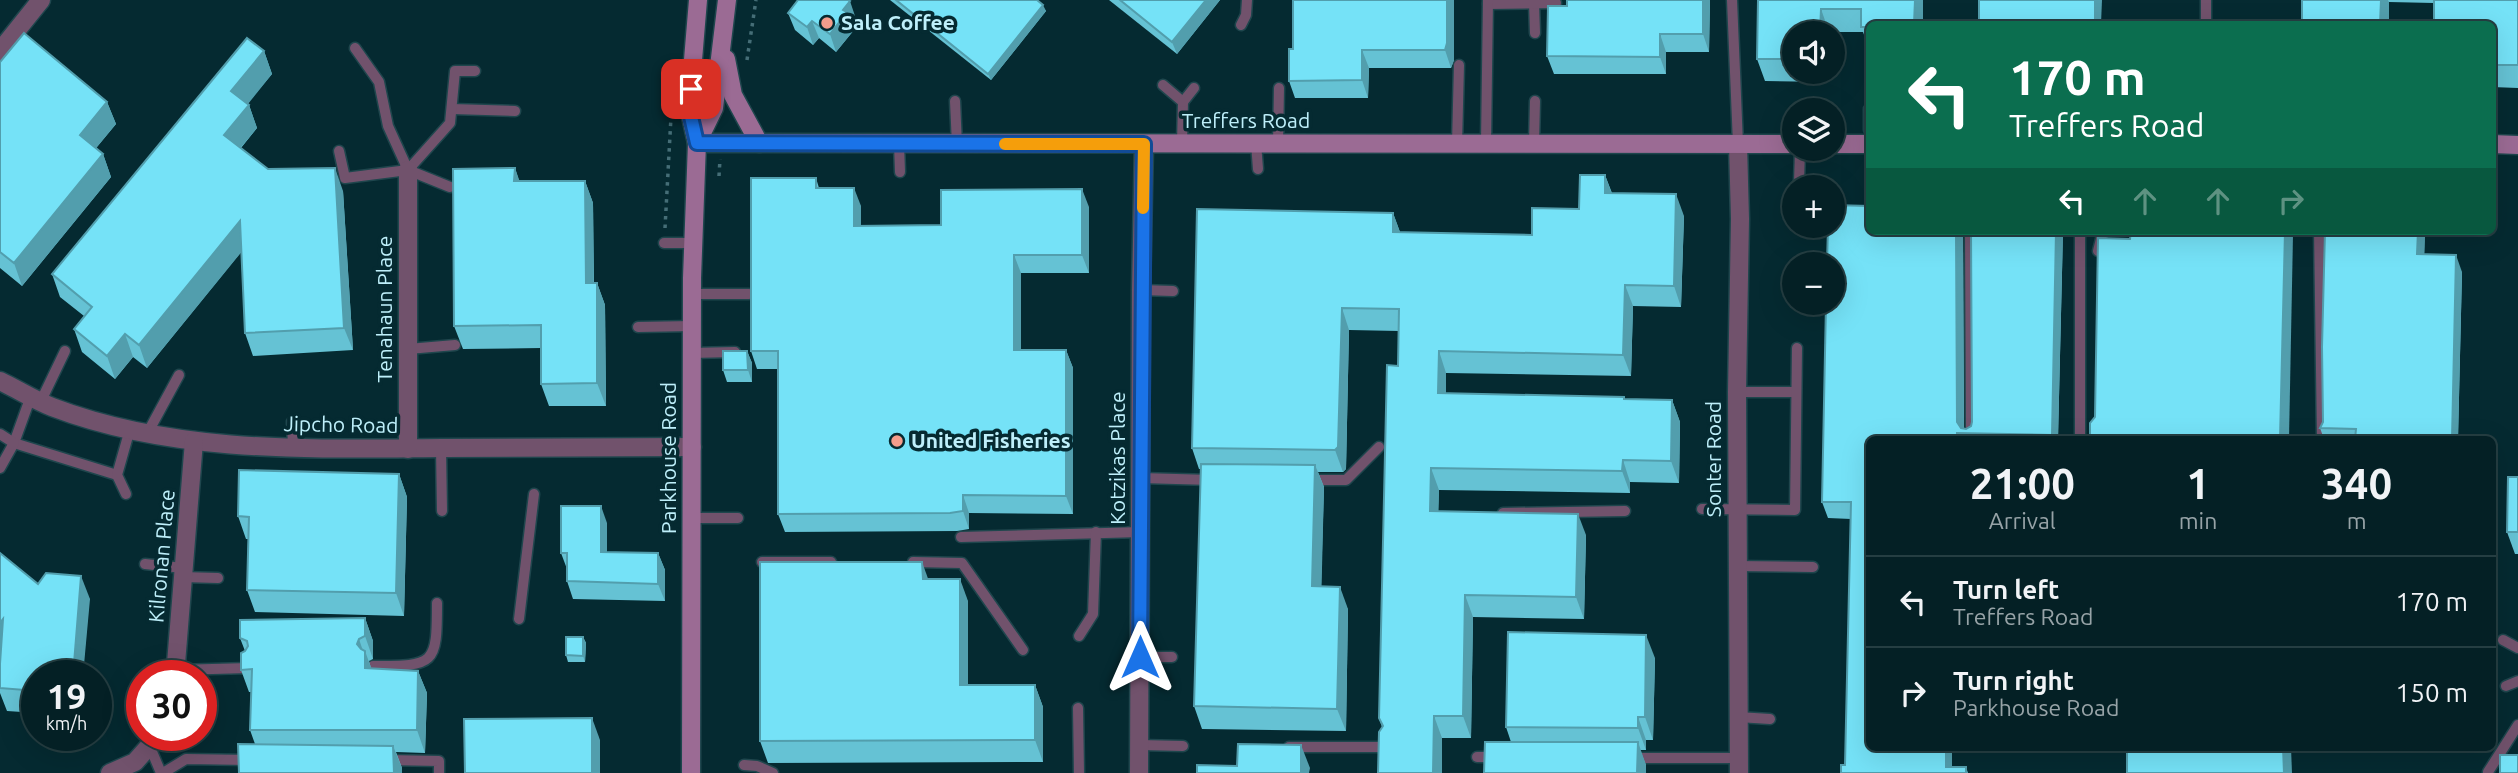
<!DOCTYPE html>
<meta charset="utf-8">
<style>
body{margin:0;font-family:Ubuntu,sans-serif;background:#122d32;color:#f1f3f6;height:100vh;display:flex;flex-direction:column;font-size:26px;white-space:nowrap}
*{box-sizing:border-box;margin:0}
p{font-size:23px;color:#97a3a7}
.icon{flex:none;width:38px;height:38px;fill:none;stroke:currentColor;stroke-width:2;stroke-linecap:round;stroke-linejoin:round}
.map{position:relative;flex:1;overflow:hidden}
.panel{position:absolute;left:1866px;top:436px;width:630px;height:315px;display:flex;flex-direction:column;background:#042025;border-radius:10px;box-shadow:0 7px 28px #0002,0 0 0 2px #253e42}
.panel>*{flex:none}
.hud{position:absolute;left:1866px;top:21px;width:630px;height:214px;border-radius:10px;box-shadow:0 7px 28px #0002,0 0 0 2px #253e42;background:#0b6e4f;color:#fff;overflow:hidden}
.fabs{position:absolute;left:1782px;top:21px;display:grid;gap:14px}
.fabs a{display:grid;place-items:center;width:63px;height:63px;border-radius:50%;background:#042025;box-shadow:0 7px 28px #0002,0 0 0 2px #253e42;font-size:35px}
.speed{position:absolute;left:21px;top:660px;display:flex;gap:14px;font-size:35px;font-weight:700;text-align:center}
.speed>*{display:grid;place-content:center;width:91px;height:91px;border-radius:50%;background:#042025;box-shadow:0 7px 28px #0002,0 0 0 2px #253e42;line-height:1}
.speed small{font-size:18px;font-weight:400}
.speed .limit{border:10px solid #d22;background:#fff;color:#111}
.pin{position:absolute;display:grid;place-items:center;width:60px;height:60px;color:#fff;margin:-30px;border-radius:14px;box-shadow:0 4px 10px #0006}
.me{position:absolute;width:77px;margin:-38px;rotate:0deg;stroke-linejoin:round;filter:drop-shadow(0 0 5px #0008)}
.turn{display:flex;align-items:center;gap:24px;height:147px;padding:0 28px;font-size:32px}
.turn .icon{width:91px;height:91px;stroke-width:2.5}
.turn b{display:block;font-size:49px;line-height:60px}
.lanes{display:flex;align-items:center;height:66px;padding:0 28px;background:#0003;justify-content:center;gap:35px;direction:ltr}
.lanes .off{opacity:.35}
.eta{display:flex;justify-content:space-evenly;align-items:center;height:119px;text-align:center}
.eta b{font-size:42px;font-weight:700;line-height:49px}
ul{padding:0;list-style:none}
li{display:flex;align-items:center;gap:21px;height:91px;padding:0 28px;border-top:2px solid #253e42}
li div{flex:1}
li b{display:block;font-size:26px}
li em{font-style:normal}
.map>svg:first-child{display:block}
</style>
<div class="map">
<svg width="2518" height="773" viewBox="0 0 2518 773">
<rect width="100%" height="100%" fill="#052a31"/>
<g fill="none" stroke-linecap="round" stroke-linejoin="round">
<g stroke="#1f464d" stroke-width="13">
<g id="lane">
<polyline points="1732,0 1738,144"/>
<polyline points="1534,3 1535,33"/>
<polyline points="1488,4 1556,3"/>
<polyline points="2206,24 2206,0"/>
<polyline points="1241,25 1246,15 1247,0"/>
<polyline points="355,48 379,82 388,126 408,170"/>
<polyline points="1163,85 1183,102 1182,143"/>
<polyline points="955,101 957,145"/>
<polyline points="1183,102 1194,88"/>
<polyline points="452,109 515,111"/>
<polyline points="1869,109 1869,130"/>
<polyline points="1256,143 1258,169"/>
<polyline points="1278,143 1279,88"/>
<polyline points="1486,143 1488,0"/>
<polyline points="899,144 900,172"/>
<polyline points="1457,144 1459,65"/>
<polyline points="1534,144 1535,101"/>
<polyline points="339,151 345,178 408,170 450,187"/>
<polyline points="408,170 450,123 455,71 475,71"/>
<polyline points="1799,183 1800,149"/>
<polyline points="1970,231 1971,439"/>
<polyline points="2319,231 2322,439"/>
<polyline points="664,243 693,243"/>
<polyline points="2098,251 2103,231"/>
<polyline points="1141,290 1173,291"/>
<polyline points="692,294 749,294"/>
<polyline points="638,327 692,326"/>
<polyline points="408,349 455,345"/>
<polyline points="691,353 735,352"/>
<polyline points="1737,392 1796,392"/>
<polyline points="31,396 14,443 117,475"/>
<polyline points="41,401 65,351"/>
<polyline points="292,422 293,447"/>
<polyline points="0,434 14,443 0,468"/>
<polyline points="147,434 179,375"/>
<polyline points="2080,439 2080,231"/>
<polyline points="441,448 442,511"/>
<polyline points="1141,478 1211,480"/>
<polyline points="1310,480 1346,480 1379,447"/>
<polyline points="126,494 117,475 130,429"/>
<polyline points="1702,509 1795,510 1797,348"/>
<polyline points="1503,513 1625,511"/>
<polyline points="691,518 738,518"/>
<polyline points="961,537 1141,532"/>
<polyline points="762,562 831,562"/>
<polyline points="913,562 962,563 1023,650"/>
<polyline points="145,564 183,568"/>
<polyline points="1736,566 1813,567"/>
<polyline points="182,577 218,578"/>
<polyline points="519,619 534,494"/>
<polyline points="1079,636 1093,614 1096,532"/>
<polyline points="2503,640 2518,648"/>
<polyline points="1140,657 1172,657"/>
<path d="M373 666C435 666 437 665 437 603"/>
<polyline points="176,670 249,668"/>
<polyline points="2506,686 2518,681"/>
<polyline points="1078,708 1079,773"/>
<polyline points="1738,717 1770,719"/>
<polyline points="1140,745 1183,746"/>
<polyline points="150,747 161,773"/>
<polyline points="1289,747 1384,747"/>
<polyline points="1477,757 1496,757"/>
<polyline points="1630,758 1738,758"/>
<polyline points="387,760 439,761 439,773"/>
<polyline points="744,765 757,766 773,773"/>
<polyline points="2488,772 2518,725"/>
<polyline points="163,773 186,759 249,760"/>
</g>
</g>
<g stroke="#1f464d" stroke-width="21">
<g id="street">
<polyline points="0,51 41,0"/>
<polyline points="1738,144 1740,219 1737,392 1739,773"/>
<path d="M0 381C17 389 34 400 52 407 175 454 312 449 442 448 525 448 608 448 692 447"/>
<polyline points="408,449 408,170"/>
<polyline points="175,676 194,441"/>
<polyline points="110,773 135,762 159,735"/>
<polyline points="1139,773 1141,290 1144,144"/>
</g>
</g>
<g stroke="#1f464d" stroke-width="21">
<g id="secondary">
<polyline points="726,59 733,95 759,143"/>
<polyline points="697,143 1794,144"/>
<polyline points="697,143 714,108 727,0"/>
<polyline points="1832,144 1869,144"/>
<polyline points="2492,144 2518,145"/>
<polyline points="691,773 692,278 697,143 689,108 698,0"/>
</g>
</g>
<g stroke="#456e77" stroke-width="3.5" stroke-dasharray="3.5 5" stroke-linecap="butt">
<polyline points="747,60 756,0"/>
<polyline points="719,176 720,159"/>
<polyline points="665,228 671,117"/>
</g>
<use href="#lane" stroke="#71526c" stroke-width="10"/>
<use href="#street" stroke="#71526c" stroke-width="18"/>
<use href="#secondary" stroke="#9b6b94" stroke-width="18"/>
</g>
<g fill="#65c2d4">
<polygon points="890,0 1037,0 1046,11 991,80"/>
<polygon points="1109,0 1220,0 1177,54"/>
<polygon points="1454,0 1454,60 1451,68 1369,68 1368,98 1295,98 1289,81 1293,49"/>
<polygon points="1710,0 1709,52 1666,52 1666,74 1554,74 1547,56 1567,6"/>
<polygon points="1758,0 1923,0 1923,24 1869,24 1869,48 1863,32 1829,32 1829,33 1794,33 1794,72 1828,72 1828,82 1765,81 1757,59"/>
<polygon points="2302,0 2518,0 2518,88 2492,87 2492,24 2434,3 2389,2 2389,24 2302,24"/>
<polygon points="788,13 856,19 852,24 854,30 836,52 819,38 813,45 795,30"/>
<polygon points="264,51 272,74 247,104 249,105 257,128 241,148 268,169 343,191 353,350 253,356 245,333 241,252 147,368 133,357 115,379 82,352 74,329 84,316 60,297 52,274"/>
<polygon points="0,62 107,102 116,124 96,148 103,154 111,177 22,286 0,268"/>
<polygon points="515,168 519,181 585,181 593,203 594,283 597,283 605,305 606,406 549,406 541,384 541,348 463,349 454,326"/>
<polygon points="1605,175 1612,193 1684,216 1681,307 1633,306 1631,376 1446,373 1446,393 1624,397 1625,399 1672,400 1680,422 1679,483 1630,482 1630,493 1439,490 1438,511 1586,535 1584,619 1473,617 1471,738 1442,738 1442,773 1378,773 1382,727 1379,718 1398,366 1399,331 1349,330 1346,469 1343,472 1318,472 1324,487 1321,586 1348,609 1346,731 1202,729 1194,706 1201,469 1199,469 1192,448 1393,213 1400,232 1532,235 1579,209"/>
<polygon points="816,178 819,188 861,206 861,226 941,225 1089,207 1089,273 1021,273 1021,350 1066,350 1073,368 1073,514 969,513 969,529 957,531 785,532 778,514 778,369 757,369 751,351"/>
<polygon points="1963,231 1964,429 1966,429 1971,426 2063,231 2058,439 1869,439 1952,767 1966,767 1968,773 1841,773 1845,765 1851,519 1828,518 1822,502"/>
<polygon points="2325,231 2425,231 2424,254 2462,272 2458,439 2324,439 2320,428 2323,422"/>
<polygon points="747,351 752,363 752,382 727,382 723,370"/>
<polygon points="399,474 407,497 404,616 255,612 247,590 248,539 246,539 238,516"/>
<polygon points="2518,477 2518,554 2515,554 2507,532"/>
<polygon points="607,523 607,552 658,553 665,570 665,601 573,599 567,581 567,569 561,553"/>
<polygon points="0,553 38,584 90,599 37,676 37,713 7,711 0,693"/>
<polygon points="929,579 968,601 968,685 1035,685 1043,707 1043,762 768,763 760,741"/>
<polygon points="365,618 373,641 373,659 369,661 371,668 418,671 427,693 425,753 396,752 402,768 255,744 250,730 251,692 249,692 241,670 245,651 240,638"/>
<polygon points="583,637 586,643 585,662 568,662 566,655"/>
<polygon points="1655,658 1653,740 1646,740 1646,750 1640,750 1646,765 1646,773 1484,773 1511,742 1506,727"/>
</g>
<g fill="#529ead">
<polygon points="1206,0 1220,0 1177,54 1172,42"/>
<polygon points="1447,0 1454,0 1454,60 1451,68 1445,50"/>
<polygon points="1703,0 1710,0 1709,52 1703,34"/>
<polygon points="1915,0 1923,0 1923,24 1914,24"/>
<polygon points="2095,0 2102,0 2101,24 2095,24"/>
<polygon points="2381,0 2388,0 2389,2 2389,24 2380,24"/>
<polygon points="850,1 856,19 852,24 854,30 836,52 830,34 843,10"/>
<polygon points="1043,5 1046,11 991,80 988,74"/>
<polygon points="1821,9 1829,32 1829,33 1820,33"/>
<polygon points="812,21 819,38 813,45 807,27"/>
<polygon points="1660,34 1666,52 1666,74 1660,57"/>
<polygon points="1362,50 1369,68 1368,98 1362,80"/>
<polygon points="264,51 272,74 240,114 231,91"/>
<polygon points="1825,72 1828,72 1828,82"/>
<polygon points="107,102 116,124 88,158 80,135"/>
<polygon points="249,105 257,128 232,158 224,135"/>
<polygon points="103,154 111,177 22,286 14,263"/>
<polygon points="335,168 343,191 353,350 344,328"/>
<polygon points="515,168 523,191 514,181"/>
<polygon points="1605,175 1613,197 1605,193"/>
<polygon points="585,181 593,203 594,306 586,283"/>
<polygon points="854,188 861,206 861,244 854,226"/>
<polygon points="1082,189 1089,207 1089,273 1082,255"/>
<polygon points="1676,194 1684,216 1681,307 1674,286"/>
<polygon points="1393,213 1401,235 1393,232"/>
<polygon points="240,221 248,244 147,368 139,345"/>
<polygon points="1956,231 1963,231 1964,433 1957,422"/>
<polygon points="2056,231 2063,231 2058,439 2053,439 2052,435"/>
<polygon points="2285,231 2292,231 2293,235 2289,439 2280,439"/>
<polygon points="2418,231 2425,231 2424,272 2417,254"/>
<polygon points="1014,255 1021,273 1021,368 1014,350"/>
<polygon points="2456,255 2462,272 2458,439 2452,439"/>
<polygon points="597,283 605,305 606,406 597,383"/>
<polygon points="1625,285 1633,306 1631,376 1623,355"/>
<polygon points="1342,308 1349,330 1346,469 1343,472 1335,450"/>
<polygon points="125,334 133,357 115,379 107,356"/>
<polygon points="1066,350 1073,368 1073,514 1066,496"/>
<polygon points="747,351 752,363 752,382 748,370"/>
<polygon points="1439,351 1446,373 1446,415 1438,393"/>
<polygon points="1672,400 1680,422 1679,483 1671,461"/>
<polygon points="1623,460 1630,482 1630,493 1622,471"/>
<polygon points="1315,465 1324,487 1321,609 1312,586"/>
<polygon points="1431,468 1439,490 1438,533 1430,511"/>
<polygon points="399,474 407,497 404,616 396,593"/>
<polygon points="963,495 969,513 969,529 963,511"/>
<polygon points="601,506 607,523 607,570 601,552"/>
<polygon points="1578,514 1586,535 1584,619 1576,597"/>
<polygon points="658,553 665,570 665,601 658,584"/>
<polygon points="922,562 930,584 923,579"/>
<polygon points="81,576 90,599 83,676 73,676"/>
<polygon points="960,579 968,601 968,707 960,685"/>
<polygon points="1340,587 1348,609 1346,731 1337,709"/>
<polygon points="1465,595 1473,617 1471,738 1463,716"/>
<polygon points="365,618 373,641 373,659 365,636"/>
<polygon points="3,619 11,641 0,655 0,623"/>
<polygon points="1646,635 1655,658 1653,740 1645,717"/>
<polygon points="583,637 586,643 585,662 583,656"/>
<polygon points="359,639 365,657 365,651 373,673 374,690 357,644"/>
<polygon points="418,671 427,693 425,753 417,730"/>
<polygon points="1035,685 1043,707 1043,762 1035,740"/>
<polygon points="1434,716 1442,738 1442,773 1433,773"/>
<polygon points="1638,717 1646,740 1646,750 1638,728"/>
<polygon points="592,718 600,740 600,773 592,773"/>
<polygon points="1638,742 1646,765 1646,773 1637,773"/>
<polygon points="1301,745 1310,768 1309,773 1301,773"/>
<polygon points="393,746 402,768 402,773 394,773"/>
<polygon points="1946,747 1952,747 1952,773 1946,767"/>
<polygon points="2283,747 2291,747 2292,773 2284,773"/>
</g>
<g fill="#75e2f7" stroke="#529ead" stroke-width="2">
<polygon points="798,0 848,0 850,1 843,10 847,12 830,34 812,21 807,27 788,13"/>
<polygon points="896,0 1037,0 1043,5 988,74"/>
<polygon points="1120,0 1206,0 1172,42"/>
<polygon points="1293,0 1447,0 1447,43 1445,50 1362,50 1362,80 1289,81 1289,49 1293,49"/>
<polygon points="1567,0 1703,0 1703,34 1660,34 1660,57 1547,56 1548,6 1567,6"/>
<polygon points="1758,0 1915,0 1914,24 1869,24 1869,27 1861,27 1861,9 1821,9 1820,33 1794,33 1794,59 1757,59"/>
<rect x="1979" y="0" width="116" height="24"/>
<polygon points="2302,0 2381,0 2380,24 2302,24"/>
<polygon points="2434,0 2518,0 2518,65 2492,65 2492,24 2434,24"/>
<polygon points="24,33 107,102 80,135 103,154 14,263 0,252 0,62"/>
<polygon points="247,38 264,51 231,91 249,105 224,135 268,169 335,168 344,328 245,333 240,221 139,345 125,334 107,356 74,329 92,307 52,274"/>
<polygon points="515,168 514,181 585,181 586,283 597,283 597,383 541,384 541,325 454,326 453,169"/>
<polygon points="1580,175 1605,175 1605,193 1676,194 1674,286 1625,285 1623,355 1439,351 1438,393 1624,397 1624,399 1672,400 1671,461 1623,460 1622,471 1431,468 1430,511 1578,514 1576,597 1465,595 1463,716 1434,716 1433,773 1378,773 1379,732 1383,726 1379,718 1387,365 1398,366 1399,309 1342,308 1338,447 1335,450 1192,448 1197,209 1393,213 1393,232 1532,235 1532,208 1579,209"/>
<polygon points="751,178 816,178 816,188 854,188 854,226 941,225 941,190 1082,189 1082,255 1014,255 1014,350 1066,350 1066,496 963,495 963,511 950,513 778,514 778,351 751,351"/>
<polygon points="1832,205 1869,206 1869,231 1956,231 1957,422 1961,428 1966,429 1971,426 1972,422 1971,231 2056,231 2052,435 1957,433 1957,439 1869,439 1869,747 1946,747 1946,767 1966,767 1966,773 1841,773 1841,765 1845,765 1851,502 1822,502 1826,303 1832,303 1832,264 1827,264 1828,226 1832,226"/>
<polygon points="2131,231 2285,231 2280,439 2090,439 2090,423 2095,417 2098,238 2130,239"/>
<polygon points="2325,231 2418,231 2417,254 2456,255 2452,439 2355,439 2356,429 2320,428 2323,422 2322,347"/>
<polygon points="723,351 747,351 748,370 723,370"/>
<polygon points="1201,464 1315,465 1312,586 1340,587 1337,709 1194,706"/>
<polygon points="239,470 399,474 396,593 247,590 249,517 238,516"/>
<polygon points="2508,477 2518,477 2518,532 2507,532"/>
<polygon points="561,506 601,506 601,552 658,553 658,584 567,581 567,553 561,553"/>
<polygon points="0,553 38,584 46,573 81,576 73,676 37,676 37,691 0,688 0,664 3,619 0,623"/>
<polygon points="760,562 922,562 923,579 960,579 960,685 1035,685 1035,740 760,741"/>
<polygon points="365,618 365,636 359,639 357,644 361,649 365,651 365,668 418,671 417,730 250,730 252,669 241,670 241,653 245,651 248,646 247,641 240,638 240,620"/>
<polygon points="1508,632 1646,635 1645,717 1638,717 1638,728 1506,727"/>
<polygon points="566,637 583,637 583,656 566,655"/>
<polygon points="592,718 592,773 465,773 464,719"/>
<polygon points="1485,742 1638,742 1637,773 1484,773"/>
<polygon points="238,744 393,746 394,773 239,773"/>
<polygon points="1238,744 1301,745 1301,773 1197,773 1197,765 1237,766"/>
<polygon points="2127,747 2283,747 2284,773 2127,773"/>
<rect x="2500" y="755" width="18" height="18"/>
</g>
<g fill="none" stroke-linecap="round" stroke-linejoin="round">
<g stroke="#114b97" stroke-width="18">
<polyline id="route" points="691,89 689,108 697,143 1144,144 1140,657"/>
</g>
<use href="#route" stroke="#1a73e8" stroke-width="12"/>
<polyline stroke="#f59e0b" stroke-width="12" points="1005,144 1144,144 1143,208"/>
</g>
<g fill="#f49d8c" stroke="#052a31" stroke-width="2.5">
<circle cx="827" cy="23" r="7"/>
<circle cx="897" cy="441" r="7"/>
</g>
<g text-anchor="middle" stroke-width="7" stroke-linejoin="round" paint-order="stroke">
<g font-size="21" font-weight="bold" fill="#beeffa" stroke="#052a31" text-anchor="start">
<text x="841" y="30">Sala Coffee</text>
<text x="911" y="448">United Fisheries</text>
</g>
<g font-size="21" fill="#beeffa" stroke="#052a31">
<text x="1246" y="128">Treffers Road</text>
<text transform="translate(385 309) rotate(-90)" y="7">Tenahaun Place</text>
<text transform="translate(341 425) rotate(1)" y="7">Jipcho Road</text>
<text transform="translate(669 458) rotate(-90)" y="7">Parkhouse Road</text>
<text transform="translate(1118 458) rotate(-90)" y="7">Kotzikas Place</text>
<text transform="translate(1714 459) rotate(-90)" y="7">Sonter Road</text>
<text transform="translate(162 556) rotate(-85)" y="7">Kilronan Place</text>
</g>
</g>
</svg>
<div class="fabs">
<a><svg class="icon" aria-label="sound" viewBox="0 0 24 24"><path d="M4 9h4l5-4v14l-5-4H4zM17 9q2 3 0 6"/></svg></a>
<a><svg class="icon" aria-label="layers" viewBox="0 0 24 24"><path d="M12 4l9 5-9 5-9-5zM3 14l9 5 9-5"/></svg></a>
<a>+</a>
<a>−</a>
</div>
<div class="speed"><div>19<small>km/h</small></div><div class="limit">30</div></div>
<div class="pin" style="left:691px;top:89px;background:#d93025"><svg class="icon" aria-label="arrive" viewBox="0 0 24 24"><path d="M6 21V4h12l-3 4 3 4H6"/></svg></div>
<svg class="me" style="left:1140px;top:657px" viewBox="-20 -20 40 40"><path d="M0-17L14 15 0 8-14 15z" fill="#1a73e8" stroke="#fff" stroke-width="4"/></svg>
<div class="hud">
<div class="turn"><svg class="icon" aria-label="left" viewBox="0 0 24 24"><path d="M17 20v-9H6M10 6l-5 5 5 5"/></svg><div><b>170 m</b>Treffers Road</div></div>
<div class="lanes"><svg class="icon" aria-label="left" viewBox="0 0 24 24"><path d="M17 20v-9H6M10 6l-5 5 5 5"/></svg><svg class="icon off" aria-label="ahead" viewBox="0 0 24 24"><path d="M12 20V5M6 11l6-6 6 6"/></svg><svg class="icon off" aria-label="ahead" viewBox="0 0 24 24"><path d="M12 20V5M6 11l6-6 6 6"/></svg><svg class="icon off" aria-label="right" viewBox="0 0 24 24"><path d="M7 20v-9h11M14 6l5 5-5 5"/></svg></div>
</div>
<section class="panel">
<div class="eta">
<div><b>21:00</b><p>Arrival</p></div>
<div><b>1</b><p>min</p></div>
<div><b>340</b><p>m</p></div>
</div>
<ul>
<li><svg class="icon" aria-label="left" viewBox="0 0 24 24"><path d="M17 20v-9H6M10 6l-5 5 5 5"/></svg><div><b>Turn left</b><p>Treffers Road</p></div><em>170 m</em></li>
<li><svg class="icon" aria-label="right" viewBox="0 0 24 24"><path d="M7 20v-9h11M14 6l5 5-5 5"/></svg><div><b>Turn right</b><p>Parkhouse Road</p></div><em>150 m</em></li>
</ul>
</section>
</div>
